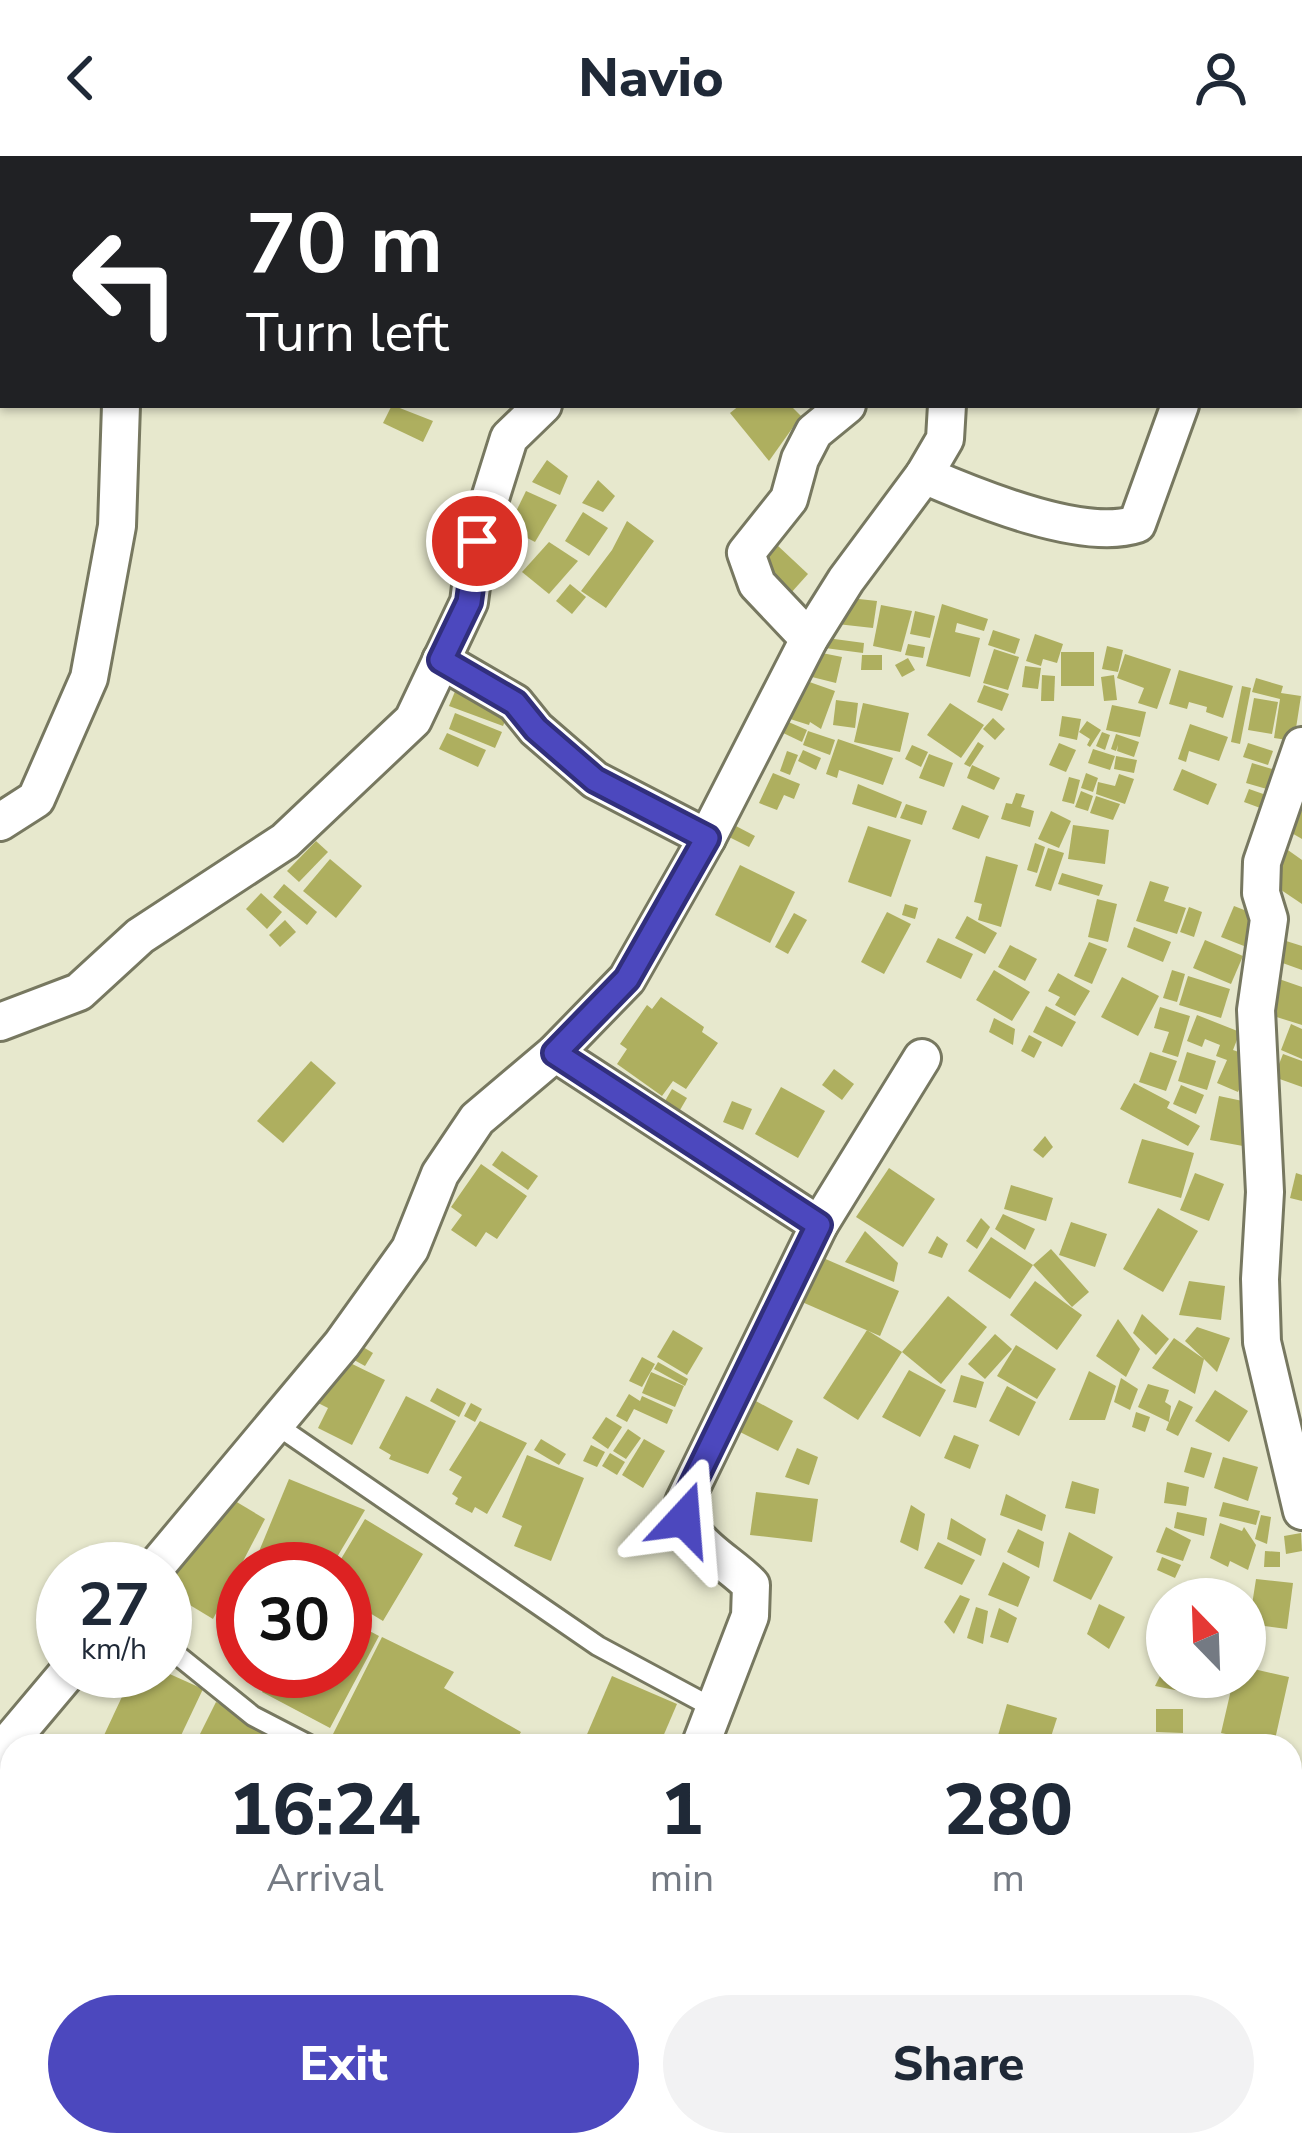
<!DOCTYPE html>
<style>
body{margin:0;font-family:"Nunito Sans",sans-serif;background:#f2f2f3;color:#1f2937;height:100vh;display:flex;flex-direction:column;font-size:45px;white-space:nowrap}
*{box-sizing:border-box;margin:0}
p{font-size:39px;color:#747a83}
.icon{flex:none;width:66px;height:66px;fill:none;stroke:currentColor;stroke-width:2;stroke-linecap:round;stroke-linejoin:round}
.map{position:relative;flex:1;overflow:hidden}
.side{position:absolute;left:0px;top:1578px;width:1302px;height:423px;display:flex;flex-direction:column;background:#fff;border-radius:36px 36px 0 0;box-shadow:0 3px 9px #0004}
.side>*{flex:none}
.banner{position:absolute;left:0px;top:0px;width:1302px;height:252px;box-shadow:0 3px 9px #0004;background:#202124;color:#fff;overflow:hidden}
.needle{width:78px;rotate:337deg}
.fabs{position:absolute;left:1146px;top:1422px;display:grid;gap:24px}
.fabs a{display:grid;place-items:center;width:120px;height:120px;border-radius:50%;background:#fff;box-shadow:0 3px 9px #0004;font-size:60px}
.speed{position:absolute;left:36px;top:1386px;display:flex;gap:24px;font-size:60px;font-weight:700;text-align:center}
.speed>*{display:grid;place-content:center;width:156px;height:156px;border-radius:50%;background:#fff;box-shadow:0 3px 9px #0004;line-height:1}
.speed small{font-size:30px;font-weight:400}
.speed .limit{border:18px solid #d22;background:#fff;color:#111}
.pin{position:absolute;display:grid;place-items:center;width:102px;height:102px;color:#fff;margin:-51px;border:6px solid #fff;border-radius:50%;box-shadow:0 3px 12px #0007}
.me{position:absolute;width:132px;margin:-66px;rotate:19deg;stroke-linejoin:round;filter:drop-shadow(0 0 9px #0008)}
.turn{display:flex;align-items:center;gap:42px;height:252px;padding:0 48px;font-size:54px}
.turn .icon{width:156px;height:156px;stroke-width:2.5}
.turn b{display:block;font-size:84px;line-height:102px}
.eta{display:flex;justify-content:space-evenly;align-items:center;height:204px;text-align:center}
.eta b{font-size:72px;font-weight:800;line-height:84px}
.cta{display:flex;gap:24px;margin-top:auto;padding:24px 48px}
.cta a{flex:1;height:138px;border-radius:72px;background:#4c48be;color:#fff;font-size:48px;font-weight:800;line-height:138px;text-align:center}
.cta a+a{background:#f2f2f3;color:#1f2937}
header{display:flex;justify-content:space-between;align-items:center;height:156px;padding:0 48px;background:#fff;font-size:54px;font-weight:800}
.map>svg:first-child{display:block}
</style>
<header><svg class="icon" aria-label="back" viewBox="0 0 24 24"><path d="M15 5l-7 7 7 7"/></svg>Navio<svg class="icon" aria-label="person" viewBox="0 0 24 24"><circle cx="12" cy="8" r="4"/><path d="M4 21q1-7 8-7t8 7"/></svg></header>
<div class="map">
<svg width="1302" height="2000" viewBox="0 0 1302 2000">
<rect width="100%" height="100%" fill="#e7e8cd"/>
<g fill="#aeaf5f">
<polygon points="392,249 433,265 423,286 383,267"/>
<polygon points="740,249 790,249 801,260 769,305 730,257"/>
<polygon points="547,304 568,320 560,339 532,326"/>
<polygon points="598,324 615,340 603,356 582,347"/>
<polygon points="526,335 557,349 535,386 508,372"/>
<polygon points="583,356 608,372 589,400 565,385"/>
<polygon points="627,365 654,385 606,452 581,435 612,394"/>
<polygon points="549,386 578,405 549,438 522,416"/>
<polygon points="777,389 808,418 790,438 759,409"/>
<polygon points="570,428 586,441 572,458 556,445"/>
<polygon points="841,441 877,445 873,472 837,468"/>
<polygon points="942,448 988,463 984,475 957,467 955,476 980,482 970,521 926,510"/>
<polygon points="881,449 912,455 901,496 873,490"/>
<polygon points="915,455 935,460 930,482 910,478"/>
<polygon points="993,474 1020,483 1015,498 988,489"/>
<polygon points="1035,478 1063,488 1057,507 1043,503 1041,510 1026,505"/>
<polygon points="827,482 864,487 863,497 825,492"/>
<polygon points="908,488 925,491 923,502 905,499"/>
<polygon points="1107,490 1123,494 1118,516 1102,513"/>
<polygon points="994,493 1019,501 1008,534 983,527"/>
<polygon points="817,496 842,501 836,527 812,521"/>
<rect x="1061" y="496" width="33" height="34"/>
<polygon points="1125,498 1171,513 1157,553 1138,547 1144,532 1117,522"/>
<polygon points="862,499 882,499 882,514 861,514"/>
<polygon points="908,502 915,514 902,521 895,509"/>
<polygon points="1025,510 1041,512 1038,533 1022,531"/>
<polygon points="1179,514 1233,530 1223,562 1206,556 1207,551 1189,546 1187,553 1169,548"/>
<polygon points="1042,519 1055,520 1054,545 1041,545"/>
<polygon points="1114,519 1117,544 1104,545 1101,521"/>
<polygon points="1256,522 1283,530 1281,537 1301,540 1294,585 1274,582 1280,543 1252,536"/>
<polygon points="801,523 835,535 821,573 810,566 809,569 787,562"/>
<polygon points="984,529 1009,538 1002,555 977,546"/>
<polygon points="1242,530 1251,532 1240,588 1231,586"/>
<polygon points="456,533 510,553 503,570 449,550"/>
<polygon points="1254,542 1278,546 1272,578 1248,574"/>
<polygon points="836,544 858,547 855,572 833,569"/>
<polygon points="863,547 909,557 900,596 854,586"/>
<polygon points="950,547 984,569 961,602 927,579"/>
<polygon points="1112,549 1146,556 1140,581 1106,574"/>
<polygon points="455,557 502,576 495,592 449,573"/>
<polygon points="1062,560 1081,563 1077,584 1059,580"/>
<polygon points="993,562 1005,573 995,584 983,573"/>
<polygon points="784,564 807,574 802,586 779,575"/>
<polygon points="1087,565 1101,574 1090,591 1087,589 1090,583 1079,576"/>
<polygon points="1190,568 1228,581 1219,605 1189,595 1186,606 1178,603"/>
<polygon points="808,575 835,584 830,599 803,589"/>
<polygon points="1102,576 1110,579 1105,594 1096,590"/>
<polygon points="447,577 486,594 478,611 439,593"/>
<polygon points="1116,578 1139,586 1134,601 1117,595 1118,589 1116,595 1111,593"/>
<polygon points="838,583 893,602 883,629 839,614 837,622 826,618"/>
<polygon points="978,586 984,590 970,611 964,608"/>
<polygon points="1059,587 1076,594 1066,616 1049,609"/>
<polygon points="1248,587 1273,595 1268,609 1243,601"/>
<polygon points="912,589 928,596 921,611 905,603"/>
<polygon points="1093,593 1115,600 1110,614 1088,607"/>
<polygon points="803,594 821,602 816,614 798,605"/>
<polygon points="787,595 798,599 790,619 780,615"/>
<polygon points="929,598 953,607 944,631 919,622"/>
<polygon points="1116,600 1137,604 1134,617 1114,613"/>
<polygon points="1252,607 1279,615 1274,635 1246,627"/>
<polygon points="972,609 1000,622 994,634 967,622"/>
<polygon points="1182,613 1217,628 1208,649 1173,634"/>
<polygon points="773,617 800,628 794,643 784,639 777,654 759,647"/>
<polygon points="1086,617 1098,622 1093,636 1081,632"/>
<polygon points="1119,618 1134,623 1125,648 1096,638 1098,626 1115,630"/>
<polygon points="1069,621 1080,624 1074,648 1062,645"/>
<polygon points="858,628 902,646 896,662 852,648"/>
<polygon points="1249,633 1269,640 1263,653 1244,646"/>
<polygon points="1081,635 1093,640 1088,655 1075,651"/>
<polygon points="1016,637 1025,639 1021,651 1034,655 1030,671 1001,663 1006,647 1012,648"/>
<polygon points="1096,640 1120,648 1113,664 1090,657"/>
<polygon points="906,648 927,655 922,669 900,662"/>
<polygon points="962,649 989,660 979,683 952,673"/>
<polygon points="1302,654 1302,683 1290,676"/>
<polygon points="1051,655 1071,665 1059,692 1038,683"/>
<polygon points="734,669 755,680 749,691 729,681"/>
<polygon points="1073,669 1109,674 1105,708 1068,703"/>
<polygon points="868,670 911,684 891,741 848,726"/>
<polygon points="316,685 328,696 299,726 287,715"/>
<polygon points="1035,687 1045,691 1037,717 1027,714"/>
<polygon points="1278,687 1302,704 1302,748 1265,723"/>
<polygon points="1048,692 1064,697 1051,735 1035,730"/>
<polygon points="986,700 1018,709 1001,771 978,764 982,748 974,746"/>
<polygon points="330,703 362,730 336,762 303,735"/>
<polygon points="740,709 795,736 770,787 715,759"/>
<polygon points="1062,717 1103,729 1099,740 1058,728"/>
<polygon points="1150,725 1169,731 1164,745 1186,752 1177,778 1136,765"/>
<polygon points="284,728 317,756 307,769 273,741"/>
<polygon points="261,737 282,756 267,773 246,753"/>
<polygon points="1097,743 1117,748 1108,786 1088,781"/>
<polygon points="905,748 918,752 915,763 902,759"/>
<polygon points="1234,750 1257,759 1244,790 1221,781"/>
<polygon points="1189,751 1202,756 1194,781 1180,776"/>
<polygon points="887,756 911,768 884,818 861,806"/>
<polygon points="794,757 807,764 788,798 775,791"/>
<polygon points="967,760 997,777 985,798 955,782"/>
<polygon points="285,764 296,776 280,791 269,779"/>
<polygon points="1134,771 1171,786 1163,806 1127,791"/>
<polygon points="938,782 973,798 961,823 926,806"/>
<polygon points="1205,784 1243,800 1231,828 1193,812"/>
<polygon points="1283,784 1302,790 1302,814 1277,805"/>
<polygon points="1089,786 1107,793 1092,828 1074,820"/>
<polygon points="1010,789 1037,803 1025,825 998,811"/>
<polygon points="994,814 1030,836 1012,865 976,844"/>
<polygon points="1172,814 1185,818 1177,846 1163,842"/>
<polygon points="1058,817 1090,835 1075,860 1055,849 1060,841 1048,835"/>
<polygon points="1188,820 1230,833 1221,862 1179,849"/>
<polygon points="1122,821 1159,840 1138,880 1101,861"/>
<polygon points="1279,823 1302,831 1302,869 1267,858"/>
<polygon points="661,841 704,871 702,876 718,887 686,933 673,925 662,940 617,908 627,893 620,888 647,849 652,853"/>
<polygon points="1046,850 1076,866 1062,891 1033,876"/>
<polygon points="1160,851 1190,860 1178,901 1162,896 1169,876 1154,872"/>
<polygon points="1197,859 1240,876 1233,894 1253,901 1238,936 1217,927 1227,904 1216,900 1220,889 1205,883 1202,891 1187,885"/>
<polygon points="994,862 1015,873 1013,889 989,876"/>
<polygon points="1291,868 1302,873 1302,903 1281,894"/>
<polygon points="1029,879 1042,886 1034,902 1021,895"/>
<polygon points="1150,896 1177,905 1166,935 1139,926"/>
<polygon points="1187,896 1216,905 1207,934 1178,925"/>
<polygon points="1283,898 1302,905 1302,931 1274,921"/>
<polygon points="311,905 336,927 283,987 257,965"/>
<polygon points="834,913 854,928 842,944 822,929"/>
<polygon points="1134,927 1170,946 1167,952 1200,970 1188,990 1120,953"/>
<polygon points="1181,929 1204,939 1196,958 1173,948"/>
<polygon points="781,931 825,955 798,1002 755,978"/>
<polygon points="672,933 687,942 680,954 665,945"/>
<polygon points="1219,940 1252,947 1243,990 1210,984"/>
<polygon points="732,945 752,953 743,974 723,966"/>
<polygon points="1045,980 1053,991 1043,1002 1033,994"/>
<polygon points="1142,983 1194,997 1181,1042 1128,1027"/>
<polygon points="502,995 538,1020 528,1034 492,1009"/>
<polygon points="481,1008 527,1040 497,1083 486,1076 476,1091 451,1074 462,1059 451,1051"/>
<polygon points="889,1012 935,1043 903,1091 856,1061"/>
<polygon points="1195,1017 1224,1028 1209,1065 1180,1054"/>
<polygon points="1296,1017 1302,1019 1302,1045 1290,1042"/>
<polygon points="1011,1029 1053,1042 1046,1065 1004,1053"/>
<polygon points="1158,1052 1198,1075 1163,1136 1123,1113"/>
<polygon points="1003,1058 1035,1073 1025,1094 995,1073"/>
<polygon points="981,1062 990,1071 977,1093 966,1085"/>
<polygon points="1071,1066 1107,1078 1095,1111 1059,1099"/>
<polygon points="865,1075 898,1107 894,1126 845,1106"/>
<polygon points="937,1080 948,1088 942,1102 928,1097"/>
<polygon points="991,1081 1033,1109 1010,1143 968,1115"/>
<polygon points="1051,1093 1089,1136 1072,1151 1033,1109"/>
<polygon points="821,1101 899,1135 880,1180 802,1146"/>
<polygon points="1035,1125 1082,1159 1057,1194 1010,1159"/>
<polygon points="1189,1125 1225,1130 1221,1164 1179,1159"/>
<polygon points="948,1140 987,1171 941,1228 902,1196"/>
<polygon points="1142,1158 1169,1183 1156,1199 1133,1177"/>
<polygon points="1118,1163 1140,1193 1126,1221 1096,1200"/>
<polygon points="1197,1171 1230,1182 1217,1216 1204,1203 1195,1238 1152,1212 1174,1182 1204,1203 1185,1185"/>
<polygon points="673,1174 703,1192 687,1219 657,1201"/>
<polygon points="867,1174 902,1196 858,1264 823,1242"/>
<polygon points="995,1178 1012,1193 985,1223 968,1208"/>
<polygon points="353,1185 373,1197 365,1210 345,1199"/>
<polygon points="1016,1189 1056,1213 1037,1243 997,1220"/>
<polygon points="642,1201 655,1208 642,1231 629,1225"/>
<polygon points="342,1203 385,1224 352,1289 318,1272 328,1252 318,1247"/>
<polygon points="658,1206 688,1223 685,1230 654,1213"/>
<polygon points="909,1214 946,1234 920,1281 882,1261"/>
<polygon points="1089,1215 1116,1230 1105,1264 1069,1264"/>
<polygon points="651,1216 684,1230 675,1251 642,1237"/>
<polygon points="961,1219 984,1226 976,1252 953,1246"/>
<polygon points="1121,1222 1138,1233 1130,1254 1114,1246"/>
<polygon points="1148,1228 1169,1234 1165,1246 1171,1250 1169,1266 1179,1244 1193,1251 1178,1280 1166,1274 1169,1266 1138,1251"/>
<polygon points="1007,1230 1036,1246 1019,1280 989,1265"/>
<polygon points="437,1232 466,1247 459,1261 430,1245"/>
<polygon points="1215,1234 1248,1255 1229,1286 1195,1265"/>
<polygon points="629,1238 640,1245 642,1240 673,1254 667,1268 634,1253 627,1266 616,1260"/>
<polygon points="406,1240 456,1265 428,1318 389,1303 391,1299 379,1292"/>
<polygon points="754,1244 793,1265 778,1295 738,1275"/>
<polygon points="471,1247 482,1253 475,1266 464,1260"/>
<polygon points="1136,1256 1150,1261 1145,1276 1132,1271"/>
<polygon points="606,1261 622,1271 608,1293 592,1282"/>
<polygon points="480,1265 527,1287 487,1358 475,1351 472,1357 455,1348 458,1342 452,1338 462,1321 449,1314"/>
<polygon points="628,1273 641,1282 626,1303 613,1295"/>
<polygon points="954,1279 979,1289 970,1313 944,1302"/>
<polygon points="541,1283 566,1298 559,1309 534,1294"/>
<polygon points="644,1283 665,1295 643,1332 622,1319"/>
<polygon points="591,1289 605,1296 597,1311 583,1305"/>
<polygon points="1191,1291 1212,1297 1204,1322 1184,1316"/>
<polygon points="797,1292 818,1301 809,1329 785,1321"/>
<polygon points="610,1297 625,1306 617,1319 602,1310"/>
<polygon points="527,1299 584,1322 551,1405 514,1390 522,1370 502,1361"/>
<polygon points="1223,1301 1258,1311 1248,1345 1214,1332"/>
<polygon points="289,1323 365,1354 330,1413 273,1413 255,1405"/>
<polygon points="1072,1325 1099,1333 1095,1358 1065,1352"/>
<polygon points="1167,1326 1189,1331 1186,1350 1164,1347"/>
<polygon points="756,1336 818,1343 812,1386 750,1379"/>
<polygon points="1006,1338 1046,1359 1042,1375 1000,1359"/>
<polygon points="225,1339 265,1363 213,1463 165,1434 165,1422"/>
<polygon points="1223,1346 1260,1355 1256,1369 1219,1360"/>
<polygon points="911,1349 925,1358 918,1395 900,1386"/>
<polygon points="1177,1356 1207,1362 1204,1380 1174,1372"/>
<polygon points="1261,1359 1271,1361 1267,1388 1255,1383"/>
<polygon points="951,1362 986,1383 981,1400 947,1383"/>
<polygon points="365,1363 423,1398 383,1465 345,1442 345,1413 335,1413"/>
<polygon points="1220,1367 1242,1375 1244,1371 1256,1389 1248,1414 1230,1405 1228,1411 1210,1402"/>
<polygon points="1166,1371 1191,1384 1183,1405 1156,1396"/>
<polygon points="1018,1373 1044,1386 1039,1412 1007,1396"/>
<polygon points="1069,1376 1113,1401 1091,1444 1053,1425"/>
<polygon points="1301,1377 1302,1395 1286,1398 1284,1380"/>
<polygon points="938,1386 975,1404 962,1429 924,1412"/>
<polygon points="1265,1395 1280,1396 1280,1411 1264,1411"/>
<polygon points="1162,1401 1181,1409 1175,1422 1157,1414"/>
<polygon points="1003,1406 1030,1421 1018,1451 988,1439"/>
<polygon points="1256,1423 1293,1427 1287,1473 1249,1468"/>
<polygon points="960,1439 970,1443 954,1478 944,1466"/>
<polygon points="1099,1448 1125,1461 1109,1493 1087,1478"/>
<polygon points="976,1451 988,1455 983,1488 967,1482"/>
<polygon points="999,1452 1017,1462 1008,1487 990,1481"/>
<polygon points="345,1462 379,1480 330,1572 262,1536 274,1515 345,1515"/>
<polygon points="382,1481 454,1516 444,1532 521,1576 513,1590 359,1590 333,1578"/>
<polygon points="1167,1506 1167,1521 1194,1521 1190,1537 1155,1530"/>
<polygon points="1245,1511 1289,1521 1274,1588 1221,1577 1234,1521 1245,1521"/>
<polygon points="134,1515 163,1515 203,1533 176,1590 99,1590"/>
<polygon points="612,1520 677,1548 659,1590 582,1590"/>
<polygon points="216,1546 270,1573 262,1590 194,1590"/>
<polygon points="1007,1548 1057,1562 1048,1590 995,1590"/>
<polygon points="1156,1553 1183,1553 1183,1577 1156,1576"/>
<polygon points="12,1602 12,1721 0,1714 0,1621"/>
<polygon points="0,1859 12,1863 12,1885 1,1917"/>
<polygon points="87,1989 140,1989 135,2000 103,2000"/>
<polygon points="293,1989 354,1989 348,2000 294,2000 289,1997"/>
<polygon points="371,1989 423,1989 420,2000 367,2000"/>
<polygon points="446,1989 457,1989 477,2000 440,2000"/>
<polygon points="660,1989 702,1989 716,2000 674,2000"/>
<polygon points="719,1989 779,1989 777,2000 717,2000"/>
<polygon points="790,1989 809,1989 805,2000 788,1994"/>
</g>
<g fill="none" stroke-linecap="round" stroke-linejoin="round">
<g stroke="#777860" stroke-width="24">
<g id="service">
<polyline points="275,1268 598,1490 717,1554"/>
<polyline points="165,1489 253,1560 311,1590"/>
<polyline points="0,1739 12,1746"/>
</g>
</g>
<g stroke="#777860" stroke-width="42">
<g id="minor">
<polyline points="268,3 270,0"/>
<polyline points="702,3 703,0"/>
<polyline points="924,3 926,0"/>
<polyline points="1299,98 1302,97"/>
<path d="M924 319C977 342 1083 386 1137 368L1180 249"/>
<polyline points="809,483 757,428 746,397 789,343 800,303 814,276 847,249"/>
<polyline points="441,504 515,547 536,573 595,624 707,682"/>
<polyline points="1302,590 1262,706 1261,737 1269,763 1256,854 1265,1036 1260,1123 1262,1186 1302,1355"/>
<polyline points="0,666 36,643 89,522 117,370 121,249"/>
<polyline points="0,866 79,836 140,780 285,685 413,564 469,446 477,384 509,282 543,249"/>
<polyline points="555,897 819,1069"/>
<polyline points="154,1413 342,1188 410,1093 440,1018 477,963 555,897 627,823 707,682 809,483 846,424 924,319 945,283 947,249"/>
<path d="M700 1590 750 1460 751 1429C725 1402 684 1387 684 1346L819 1069 922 902"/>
<polyline points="0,1597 69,1515"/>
<polyline points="1290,1833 1302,1750"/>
<polyline points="517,1989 538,2000"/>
<polyline points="1246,2000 1251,1989"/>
</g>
</g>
<use href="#service" stroke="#fff" stroke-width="18"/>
<use href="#minor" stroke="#fff" stroke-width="36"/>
</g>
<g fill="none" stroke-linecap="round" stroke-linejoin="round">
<g stroke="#312f7c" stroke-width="30">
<polyline id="route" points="477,385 469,446 441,504 515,547 536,573 595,624 707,682 627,823 555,897 819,1069 684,1346 684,1363"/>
</g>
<use href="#route" stroke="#4c48be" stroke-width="21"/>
</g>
</svg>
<div class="fabs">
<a><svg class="needle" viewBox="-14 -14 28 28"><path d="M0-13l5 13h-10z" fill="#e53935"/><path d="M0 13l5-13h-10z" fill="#747a83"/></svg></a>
</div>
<div class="speed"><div>27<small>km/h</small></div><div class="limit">30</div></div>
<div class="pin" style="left:477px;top:385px;background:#d93025"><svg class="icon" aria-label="arrive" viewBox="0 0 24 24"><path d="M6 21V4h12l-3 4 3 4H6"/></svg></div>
<svg class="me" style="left:684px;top:1363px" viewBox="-20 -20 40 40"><path d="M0-17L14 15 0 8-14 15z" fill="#4c48be" stroke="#fff" stroke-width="4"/></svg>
<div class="banner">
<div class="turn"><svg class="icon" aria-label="left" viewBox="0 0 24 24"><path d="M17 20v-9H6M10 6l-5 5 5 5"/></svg><div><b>70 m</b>Turn left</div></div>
</div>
<section class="side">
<div class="eta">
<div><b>16:24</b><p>Arrival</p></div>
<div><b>1</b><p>min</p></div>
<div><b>280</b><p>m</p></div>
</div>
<div class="cta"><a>Exit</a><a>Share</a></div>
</section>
</div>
